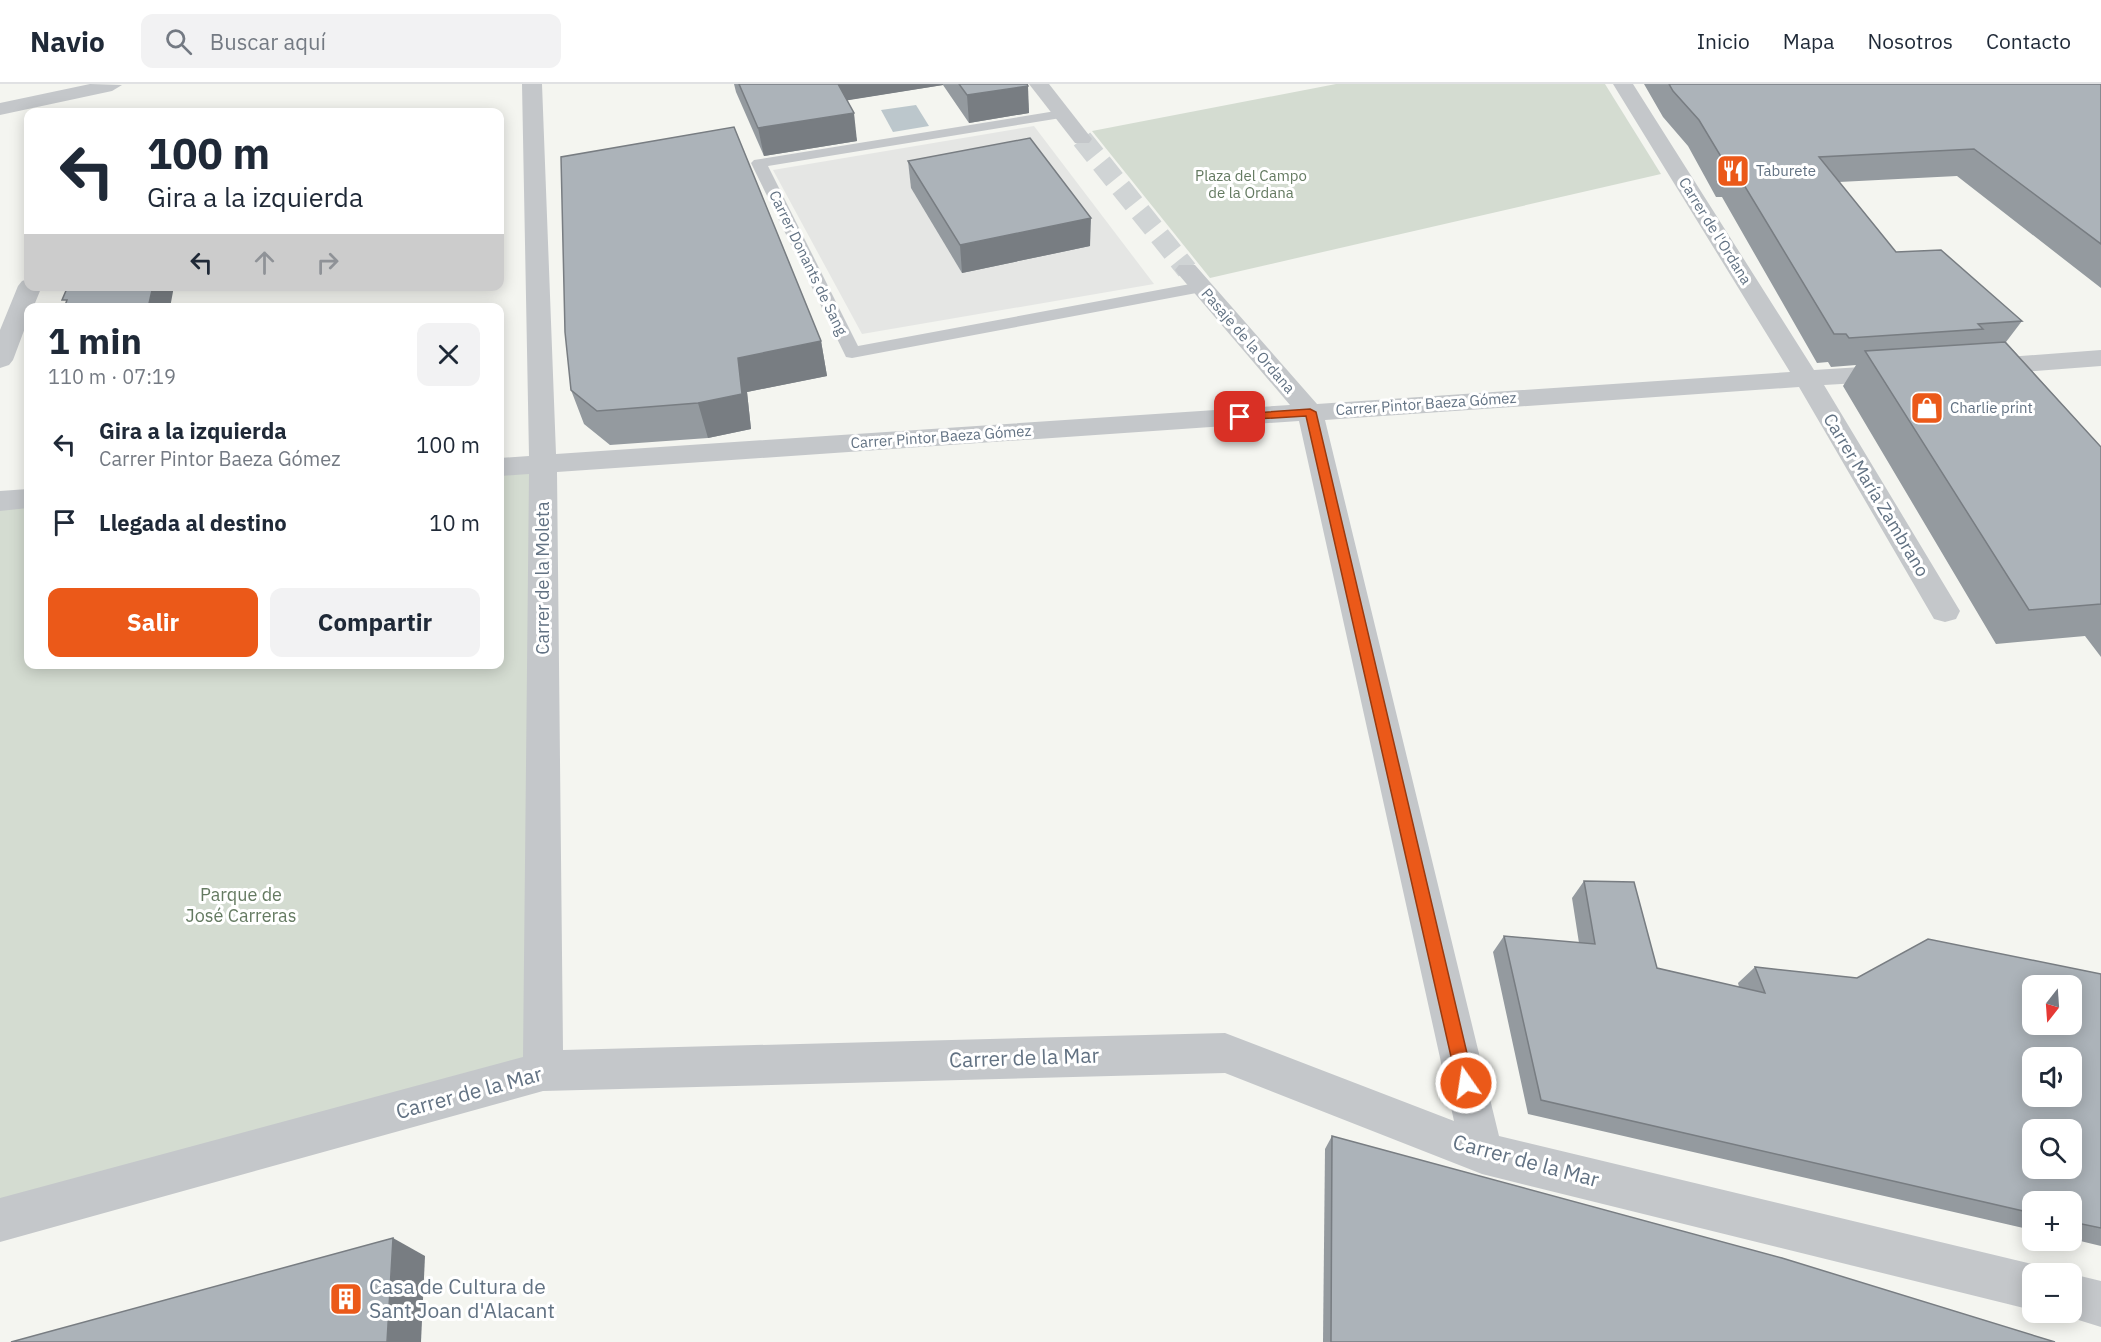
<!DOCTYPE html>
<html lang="es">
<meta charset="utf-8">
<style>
body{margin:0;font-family:"IBM Plex Sans",sans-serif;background:#f2f2f3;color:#1f2937;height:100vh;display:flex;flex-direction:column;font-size:22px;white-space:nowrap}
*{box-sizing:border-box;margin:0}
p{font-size:20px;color:#747a83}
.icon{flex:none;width:33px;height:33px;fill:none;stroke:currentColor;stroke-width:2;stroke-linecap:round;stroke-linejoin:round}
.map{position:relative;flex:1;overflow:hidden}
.panel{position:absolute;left:24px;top:219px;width:480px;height:366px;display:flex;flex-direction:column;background:#fff;border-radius:12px;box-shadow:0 3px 15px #0003}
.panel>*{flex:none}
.hud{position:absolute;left:24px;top:24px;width:480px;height:183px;border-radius:12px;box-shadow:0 3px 15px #0003;background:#fff;color:#1f2937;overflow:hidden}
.needle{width:39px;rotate:197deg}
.controls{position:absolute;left:2022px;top:891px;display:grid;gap:12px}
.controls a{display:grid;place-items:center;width:60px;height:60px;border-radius:12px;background:#fff;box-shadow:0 3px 15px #0003;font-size:30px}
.pin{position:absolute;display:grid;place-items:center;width:51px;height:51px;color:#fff;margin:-26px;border-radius:12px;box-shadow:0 3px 9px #0006}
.me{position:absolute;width:66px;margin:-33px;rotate:347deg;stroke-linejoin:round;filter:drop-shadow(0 0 4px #0008)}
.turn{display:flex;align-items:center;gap:21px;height:126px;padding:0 24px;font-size:27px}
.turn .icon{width:78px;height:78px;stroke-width:2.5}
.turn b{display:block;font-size:42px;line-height:51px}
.lanes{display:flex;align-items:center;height:57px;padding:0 24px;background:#0003;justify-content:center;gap:30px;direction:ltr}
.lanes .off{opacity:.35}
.round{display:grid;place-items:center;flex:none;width:63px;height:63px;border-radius:12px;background:#f2f2f3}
.summary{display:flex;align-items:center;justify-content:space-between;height:102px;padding:0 24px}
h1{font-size:36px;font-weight:700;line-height:45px}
.cta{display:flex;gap:12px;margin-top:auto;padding:12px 24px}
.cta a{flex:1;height:69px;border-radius:12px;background:#eb5919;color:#fff;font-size:24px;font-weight:700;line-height:69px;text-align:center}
.cta a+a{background:#f2f2f3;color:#1f2937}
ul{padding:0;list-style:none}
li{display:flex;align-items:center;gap:18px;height:78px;padding:0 24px}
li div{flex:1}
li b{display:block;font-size:22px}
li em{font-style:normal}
header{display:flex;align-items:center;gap:36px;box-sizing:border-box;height:84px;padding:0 30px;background:#fff;border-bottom:2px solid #e0e1e3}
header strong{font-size:28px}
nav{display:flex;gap:33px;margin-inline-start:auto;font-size:21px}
.search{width:420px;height:54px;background:#f2f2f3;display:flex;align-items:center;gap:15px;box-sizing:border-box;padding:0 21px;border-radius:12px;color:#747a83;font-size:22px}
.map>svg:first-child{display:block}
</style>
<header>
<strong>Navio</strong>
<div class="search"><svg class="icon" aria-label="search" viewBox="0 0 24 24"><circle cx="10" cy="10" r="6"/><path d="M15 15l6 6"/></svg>Buscar aquí</div>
<nav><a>Inicio</a><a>Mapa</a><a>Nosotros</a><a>Contacto</a></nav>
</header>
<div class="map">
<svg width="2101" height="1258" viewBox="0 0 2101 1258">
<rect width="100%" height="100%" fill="#f4f5f0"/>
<polygon fill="#e5e6e4" points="1034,42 1154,200 862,250 773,86"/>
<g fill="#d4dcd1">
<polygon points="1336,0 1605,0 1661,90 1210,194 1092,47"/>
<polygon points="543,380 543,987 0,1136 0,417 28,415 28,580 500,580 500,383"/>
</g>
<polygon fill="#bcc7cc" points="916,21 929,42 893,48 881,26"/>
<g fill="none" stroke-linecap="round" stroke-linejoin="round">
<polyline stroke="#d0d4d5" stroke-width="21" stroke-dasharray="21 10" stroke-linecap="butt" points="1082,55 1187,186"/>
<polygon fill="#c4c7ca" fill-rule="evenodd" points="1062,26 1067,27 1069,30 1067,33 768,82 858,262 1201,198 1207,199 1210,203 1207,207 852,274 846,273 751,79 754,76"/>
<g fill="#c4c7ca" fill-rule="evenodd">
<polygon points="90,0 122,1 112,7 0,31 0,19"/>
<path d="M522 0H542L556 370 1290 321 1179 191 1175 186 1179 181H1195L1317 320 1790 288 1613 0H1633L1814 286 1893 281 1902 284 1906 289 1902 294 1893 297 1824 301 1960 527 1956 535 1945 538 1934 535 1799 303 1325 336 1499 1052 2032 1180 2049 1190H2032V1226L1482 1090 1225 989 543 1007 0 1158V1114L523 973 529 390 500 392V374L529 372ZM1299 337 1454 1037 1225 949 563 966 557 388Z"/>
<polygon points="1029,0 1049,0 1092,55 1089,59 1075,59"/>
<polygon points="28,195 28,202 42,202 33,224 28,224 28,236 13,276 9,281 0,284 0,246 18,202 22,197"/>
<polygon points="2101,266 2101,282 1980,291 1971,288 1967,283 1971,278 1980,275"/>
<polygon points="28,405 28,424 0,427 0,407"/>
<polygon points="2072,1190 2101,1197 2101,1243 2056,1229 2072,1228"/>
</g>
</g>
<g fill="#949a9f">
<polygon points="734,0 1027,0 1029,29 969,39 943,1 847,16 857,57 764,72 736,8"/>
<polygon points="1644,0 2101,0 2101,204 1957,92 1839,98 1896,168 2022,237 2006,258 2101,363 2101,573 2085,552 1996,560 1843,302 1856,281 1831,283 1828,278 1817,279 1722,113 1716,113 1688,62 1663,33"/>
<polygon points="908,77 1090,162 962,189 911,104"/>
<polygon points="821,257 827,292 747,308 751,345 708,354 610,361 584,340 571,306"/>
<polygon points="1584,797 1657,884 1739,903 1738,899 1755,883 1857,894 2101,890 2101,1162 2072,1155 2072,1118 2032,1118 2032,1146 1528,1030 1493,868 1504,852 1579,859 1572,814"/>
<polygon points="1332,1052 2055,1258 1323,1258 1325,1065"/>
</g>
<g fill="#787d82">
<polygon points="834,0 943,0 943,1 837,18"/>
<polygon points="1028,2 1029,29 969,39 967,11"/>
<polygon points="854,29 857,57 764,72 758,44"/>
<polygon points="1091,134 1090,162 962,189 960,161"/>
<polygon points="153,202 174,202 170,224 148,224"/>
<polygon points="821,257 827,292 747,308 751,345 708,354 698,319 738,274"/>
<polygon points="393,1154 425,1172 421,1258 387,1258"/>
</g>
<g fill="#acb3b9" stroke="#787d82" stroke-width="1.5" fill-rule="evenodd">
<polygon points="739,0 838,0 854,29 758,44"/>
<polygon points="959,0 1027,0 1028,2 967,11"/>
<polygon points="1669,0 2101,0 2101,160 1974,65 1819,73 1896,168 1941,166 2022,237 1978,240 1983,245 1849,254 1846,250 1834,250 1735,86 1729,86 1699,36 1673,7"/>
<polygon points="734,43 821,257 738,274 742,310 698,319 597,327 571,306 565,248 561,73"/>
<polygon points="1030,54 1091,134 960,161 908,77"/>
<polygon points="68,202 153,202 148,224 64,224 67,216 62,216"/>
<polygon points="2005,258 2101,363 2101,520 2029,526 1865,267"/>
<path d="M1584 797 1634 798 1657 884 1765 909 1755 883 1857 894 1928 855 2101 890V1144L2072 1138V1118H2032V1129L1541 1016 1504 852 1595 860ZM2032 902H2072V940H2032ZM2032 974H2072V1012H2032ZM2032 1046H2072V1084H2032Z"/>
<polygon points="1332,1052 1782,1174 2055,1258 1331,1258"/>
<polygon points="393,1154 387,1258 11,1258"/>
</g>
<polygon fill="#eb5919" stroke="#993a10" stroke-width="1.5" points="1310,325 1316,328 1474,999 1472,1005 1466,1008 1459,1005 1457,999 1306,332 1240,336 1235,333 1240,330"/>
<defs>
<g id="restaurant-square" transform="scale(1.725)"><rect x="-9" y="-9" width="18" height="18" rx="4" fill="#eb5919" stroke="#fff"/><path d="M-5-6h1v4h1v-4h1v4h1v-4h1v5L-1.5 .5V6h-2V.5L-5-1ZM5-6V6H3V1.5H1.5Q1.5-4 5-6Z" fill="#fff"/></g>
<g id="shop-square" transform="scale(1.725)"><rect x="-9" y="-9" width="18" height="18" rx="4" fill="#eb5919" stroke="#fff"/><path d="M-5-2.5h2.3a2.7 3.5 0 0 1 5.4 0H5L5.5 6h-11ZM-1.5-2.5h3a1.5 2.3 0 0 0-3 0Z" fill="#fff"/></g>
<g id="building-square" transform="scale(1.725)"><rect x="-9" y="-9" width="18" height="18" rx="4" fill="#eb5919" stroke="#fff"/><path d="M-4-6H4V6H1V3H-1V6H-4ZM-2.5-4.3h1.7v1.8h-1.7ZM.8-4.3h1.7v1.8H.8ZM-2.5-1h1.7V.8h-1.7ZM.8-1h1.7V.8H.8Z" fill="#fff"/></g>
</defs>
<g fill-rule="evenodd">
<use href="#restaurant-square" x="1733" y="87"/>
<use href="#shop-square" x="1927" y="324"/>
<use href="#building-square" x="346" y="1215"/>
</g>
<g text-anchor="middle" stroke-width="6" stroke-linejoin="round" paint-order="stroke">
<g font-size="15" fill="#627283" stroke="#fff" text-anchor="start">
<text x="1756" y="92">Taburete</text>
<text x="1950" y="329">Charlie print</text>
</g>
<g font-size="15" fill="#647a61" stroke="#fff">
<text x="1251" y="97">Plaza del Campo<tspan x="1251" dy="17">de la Ordana</tspan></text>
</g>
<g font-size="15" fill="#627283" stroke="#fff">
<text transform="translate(1715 147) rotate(58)" y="5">Carrer de l'Ordana</text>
<text transform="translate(808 179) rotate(64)" y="5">Carrer Donants de Sang</text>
<text transform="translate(1248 257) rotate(49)" y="5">Pasaje de la Ordana</text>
<text transform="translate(1426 320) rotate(-4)" y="5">Carrer Pintor Baeza Gómez</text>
<text transform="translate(941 353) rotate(-4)" y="5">Carrer Pintor Baeza Gómez</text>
</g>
<g font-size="18" fill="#627283" stroke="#fff">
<text transform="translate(1876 411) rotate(59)" y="6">Carrer María Zambrano</text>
<text transform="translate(543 494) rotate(-90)" y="6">Carrer de la Moleta</text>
</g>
<g font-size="18" fill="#647a61" stroke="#fff">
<text x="241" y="817">Parque de<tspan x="241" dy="21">José Carreras</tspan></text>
</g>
<g font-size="21" fill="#627283" stroke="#fff">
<text transform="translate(1024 974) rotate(-2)" y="7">Carrer de la Mar</text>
<text transform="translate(469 1009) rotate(-15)" y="7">Carrer de la Mar</text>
<text transform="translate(1526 1077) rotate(15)" y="7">Carrer de la Mar</text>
</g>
<g font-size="21" fill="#627283" stroke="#fff" text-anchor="start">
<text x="369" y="1210">Casa de Cultura de<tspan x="369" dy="24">Sant Joan d'Alacant</tspan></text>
</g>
</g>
</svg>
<div class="controls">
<a><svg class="needle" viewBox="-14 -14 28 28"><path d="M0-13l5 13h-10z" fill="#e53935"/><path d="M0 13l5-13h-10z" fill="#747a83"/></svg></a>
<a><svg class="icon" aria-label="sound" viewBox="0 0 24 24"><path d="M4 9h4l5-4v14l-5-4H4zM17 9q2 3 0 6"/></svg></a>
<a><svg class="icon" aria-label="search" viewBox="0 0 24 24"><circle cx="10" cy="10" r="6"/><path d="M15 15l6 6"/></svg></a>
<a>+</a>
<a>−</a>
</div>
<div class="pin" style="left:1240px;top:333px;background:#d93025"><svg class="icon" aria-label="arrive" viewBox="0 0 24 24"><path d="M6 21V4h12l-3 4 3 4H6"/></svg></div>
<svg class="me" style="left:1466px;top:999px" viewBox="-20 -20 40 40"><circle r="17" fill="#eb5919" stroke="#fff" stroke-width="3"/><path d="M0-11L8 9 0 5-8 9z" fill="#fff"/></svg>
<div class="hud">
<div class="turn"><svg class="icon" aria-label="left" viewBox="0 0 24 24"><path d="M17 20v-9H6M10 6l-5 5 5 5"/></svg><div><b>100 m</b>Gira a la izquierda</div></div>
<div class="lanes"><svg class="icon" aria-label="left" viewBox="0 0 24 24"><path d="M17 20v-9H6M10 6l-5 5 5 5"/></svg><svg class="icon off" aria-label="ahead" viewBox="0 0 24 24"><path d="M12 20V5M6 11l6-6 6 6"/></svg><svg class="icon off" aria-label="right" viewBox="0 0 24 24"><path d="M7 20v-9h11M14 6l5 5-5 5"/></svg></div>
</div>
<section class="panel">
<div class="summary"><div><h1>1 min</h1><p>110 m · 07:19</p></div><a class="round"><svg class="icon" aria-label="close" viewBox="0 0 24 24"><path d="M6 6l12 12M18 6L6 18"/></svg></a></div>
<ul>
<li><svg class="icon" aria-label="left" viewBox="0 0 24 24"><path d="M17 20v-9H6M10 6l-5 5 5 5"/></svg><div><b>Gira a la izquierda</b><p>Carrer Pintor Baeza Gómez</p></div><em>100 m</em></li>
<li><svg class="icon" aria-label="arrive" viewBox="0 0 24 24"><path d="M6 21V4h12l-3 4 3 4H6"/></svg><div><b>Llegada al destino</b></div><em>10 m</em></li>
</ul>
<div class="cta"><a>Salir</a><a>Compartir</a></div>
</section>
</div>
